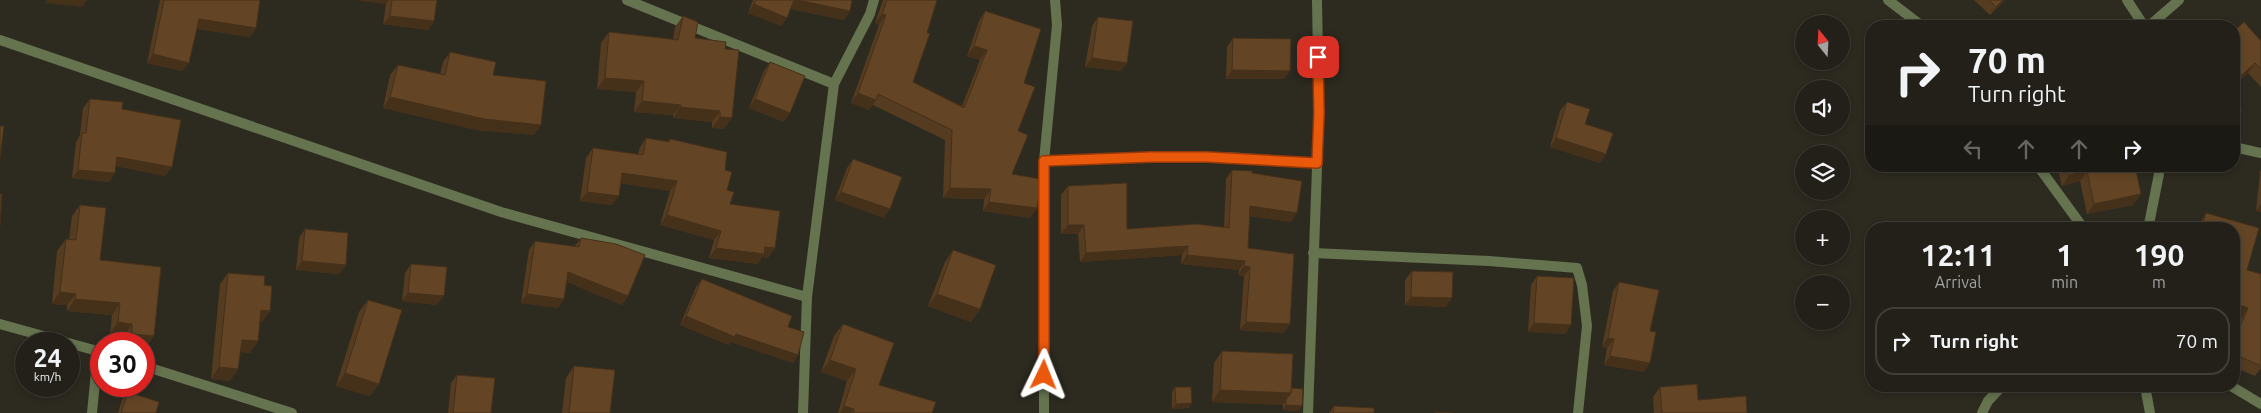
<!DOCTYPE html>
<meta charset="utf-8">
<style>
body{margin:0;font-family:Ubuntu,sans-serif;background:#2a2821;color:#f1f3f6;height:100vh;display:flex;flex-direction:column;font-size:19px;white-space:nowrap}
*{box-sizing:border-box;margin:0}
p{font-size:16px;color:#a2a3a2}
.icon{flex:none;width:28px;height:28px;fill:none;stroke:currentColor;stroke-width:2;stroke-linecap:round;stroke-linejoin:round}
.map{position:relative;flex:1;overflow:hidden}
.side{position:absolute;left:1865px;top:222px;width:375px;height:170px;display:flex;flex-direction:column;background:#222018;border-radius:20px;box-shadow:0 2px 8px #0003,0 0 0 1px #3f3e37}
.side>*{flex:none}
.banner{position:absolute;left:1865px;top:20px;width:375px;height:152px;border-radius:20px;box-shadow:0 2px 8px #0003,0 0 0 1px #3f3e37;background:#222018;color:#f1f3f6;overflow:hidden}
.needle{width:32px;rotate:342deg}
.buttons{position:absolute;left:1795px;top:15px;display:grid;gap:10px}
.buttons a{display:grid;place-items:center;width:55px;height:55px;border-radius:50%;background:#222018;box-shadow:0 2px 8px #0003,0 0 0 1px #3f3e37;font-size:25px}
.speed{position:absolute;left:15px;top:332px;display:flex;gap:10px;font-size:25px;font-weight:700;text-align:center}
.speed>*{display:grid;place-content:center;width:65px;height:65px;border-radius:50%;background:#222018;box-shadow:0 2px 8px #0003,0 0 0 1px #3f3e37;line-height:1}
.speed small{font-size:12px;font-weight:400}
.speed .limit{border:8px solid #d22;background:#fff;color:#111}
.pin{position:absolute;display:grid;place-items:center;width:42px;height:42px;color:#fff;margin:-21px;border-radius:10px;box-shadow:0 2px 8px #0006}
.me{position:absolute;width:55px;margin:-28px;rotate:2deg;stroke-linejoin:round;filter:drop-shadow(0 0 4px #0008)}
.turn{display:flex;align-items:center;gap:18px;height:105px;padding:0 20px;font-size:22px}
.turn .icon{width:65px;height:65px;stroke-width:2.5}
.turn b{display:block;font-size:35px;line-height:42px}
.lanes{display:flex;align-items:center;height:48px;padding:0 20px;background:#0003;justify-content:center;gap:25px;direction:ltr}
.lanes .off{opacity:.35}
.eta{display:flex;justify-content:space-evenly;align-items:center;height:85px;text-align:center}
.eta b{font-size:30px;font-weight:700;line-height:35px}
ul{padding:0;list-style:none}
li{display:flex;align-items:center;gap:15px;height:68px;margin:0 10px 8px;padding:0 10px;border:2px solid #3f3e37;border-radius:20px}
li div{flex:1}
li b{display:block;font-size:19px}
li em{font-style:normal}
.map>svg:first-child{display:block}
</style>
<div class="map">
<svg width="2261" height="413" viewBox="0 0 2261 413">
<rect width="100%" height="100%" fill="#2d2b20"/>
<g fill="none" stroke-linecap="round" stroke-linejoin="round">
<g stroke="#65734f" stroke-width="10">
<polyline points="627,0 834,84"/>
<polyline points="1888,0 1922,26"/>
<polyline points="2127,0 2144,26"/>
<polyline points="2149,26 2179,0"/>
<polyline points="0,40 501,212 807,297"/>
<polyline points="2234,147 2261,153"/>
<polyline points="1044,161 1151,157 1226,157 1317,163"/>
<polyline points="2038,166 2084,229"/>
<polyline points="2148,229 2159,174 2158,166"/>
<polyline points="1313,253 1489,261 1577,268 1582,285 1587,326 1578,413"/>
<polyline points="0,324 101,352"/>
<polyline points="144,366 292,413"/>
<polyline points="2145,386 2150,413"/>
<polyline points="2231,386 2261,404"/>
<polyline points="92,413 98,351"/>
<polyline points="803,413 807,297 834,84 870,14 874,0"/>
<polyline points="1044,413 1044,161 1057,25 1055,0"/>
<polyline points="1308,413 1319,114 1317,0"/>
<polyline points="1982,413 1988,401 2002,386"/>
</g>
</g>
<g fill="#553b20">
<polygon points="160,0 260,0 256,28 250,37 197,29 189,63 182,71 147,63"/>
<polygon points="357,0 437,0 434,21 428,30 383,24 386,4"/>
<polygon points="753,0 852,0 850,11 844,20 791,9 781,26 748,13"/>
<polygon points="883,0 937,0 913,82 962,106 980,60 967,56 979,21 985,11 1024,83 1018,131 1012,174 1037,208 1030,218 983,211 984,199 943,198 945,140 873,105 869,110 851,103 879,25 875,23"/>
<polygon points="1974,0 2005,0 1990,15"/>
<polygon points="683,16 695,38 725,49 724,129 712,128 712,122 673,118 673,115 634,112 636,92 597,89 601,43 609,32 673,39 675,27"/>
<polygon points="1098,17 1121,71 1085,67 1092,26"/>
<polygon points="2234,31 2261,41 2261,87 2248,73 2234,86"/>
<polygon points="1233,38 1284,79 1226,79 1227,47"/>
<polygon points="450,52 493,75 534,135 477,130 383,108 390,75 398,65 440,74 443,62"/>
<polygon points="770,62 784,122 749,108 764,71"/>
<polygon points="90,99 122,109 172,167 165,176 116,166 115,173 109,182 72,178 76,142 80,135 83,108"/>
<polygon points="1567,102 1585,124 1606,154 1600,163 1550,147 1560,111"/>
<polygon points="646,138 668,141 670,139 725,170 727,190 730,204 775,248 768,258 762,257 758,264 709,258 714,240 660,225 670,191 620,183 612,205 580,201 586,158 593,148 638,154 640,147"/>
<polygon points="853,159 884,218 835,200 847,168"/>
<polygon points="2057,166 2151,166 2136,170 2133,205 2087,214 2080,181 2062,186"/>
<polygon points="1232,170 1252,173 1291,222 1250,216 1248,248 1284,333 1240,330 1244,276 1238,275 1239,270 1181,264 1182,255 1080,262 1078,234 1061,234 1061,195 1068,186 1127,229 1224,227 1226,179"/>
<polygon points="2261,170 2261,212 2256,211 2260,172"/>
<polygon points="80,205 106,208 100,260 161,267 154,336 145,348 144,348 144,344 123,344 124,336 110,334 112,315 67,311 67,305 52,304 57,251 66,239 69,240 72,216"/>
<polygon points="2206,213 2259,228 2247,270 2261,274 2261,368 2255,376 2234,367 2234,335 2242,317 2234,315 2234,229 2194,229 2197,224 2199,225"/>
<polygon points="305,229 346,265 339,274 296,270 299,238"/>
<polygon points="581,238 628,296 622,305 567,282 558,308 521,303 529,250 535,241 574,247"/>
<polygon points="953,250 980,309 971,322 928,306 945,262"/>
<polygon points="411,264 437,305 402,301 405,273"/>
<polygon points="1412,271 1446,307 1405,305 1405,280"/>
<polygon points="228,273 264,285 270,311 262,322 260,322 258,341 250,353 240,352 238,369 230,381 211,379 220,284"/>
<polygon points="1537,276 1571,325 1565,334 1528,332 1531,285"/>
<polygon points="702,279 788,327 798,355 793,363 731,342 729,345 680,325 696,287"/>
<polygon points="1619,282 1650,331 1644,372 1604,365 1607,348 1602,347 1613,291"/>
<polygon points="368,300 379,384 370,396 336,386 359,312"/>
<polygon points="843,324 879,385 932,413 838,413 847,381 821,372 834,336"/>
<polygon points="1222,351 1292,388 1299,411 1283,410 1283,405 1212,402 1214,363"/>
<polygon points="574,366 610,413 562,413 566,378"/>
<polygon points="457,375 491,413 448,413 451,383"/>
<polygon points="1175,387 1189,408 1172,409 1172,392"/>
<polygon points="1660,387 1698,400 1747,413 1654,413 1653,397"/>
<polygon points="128,392 156,413 118,413 122,400"/>
<polygon points="1334,406 1374,413 1329,413"/>
</g>
<g fill="#45301a">
<polygon points="47,0 87,0 82,7 45,3"/>
<polygon points="357,0 389,0 386,4"/>
<polygon points="794,0 797,0 850,11 844,20 788,8"/>
<polygon points="2003,0 2005,0 1990,15 1996,7"/>
<polygon points="754,4 787,18 781,26 748,13"/>
<polygon points="882,14 886,15 879,25 875,23"/>
<polygon points="390,16 434,21 428,30 383,24"/>
<polygon points="199,19 256,28 250,37 193,28"/>
<polygon points="974,46 987,50 980,60 967,56"/>
<polygon points="153,54 189,63 182,71 147,63"/>
<polygon points="1092,58 1127,63 1121,71 1085,67"/>
<polygon points="2255,63 2248,73 2234,86 2234,82"/>
<polygon points="1232,70 1290,71 1284,79 1226,79"/>
<polygon points="605,78 644,81 636,92 597,89"/>
<polygon points="858,93 876,100 869,110 851,103"/>
<polygon points="390,97 541,125 534,135 477,130 383,108"/>
<polygon points="755,99 790,113 784,122 749,108"/>
<polygon points="642,101 681,105 673,115 634,112"/>
<polygon points="680,107 720,111 712,122 673,118"/>
<polygon points="720,117 732,118 724,129 712,128"/>
<polygon points="1556,138 1606,154 1600,163 1550,147"/>
<polygon points="117,157 172,167 165,176 111,165"/>
<polygon points="2131,166 2151,166 2127,171"/>
<polygon points="78,170 115,173 109,182 72,178"/>
<polygon points="2087,171 2080,181 2062,186 2069,175"/>
<polygon points="622,173 677,181 670,191 615,182"/>
<polygon points="950,188 991,189 984,199 943,198"/>
<polygon points="587,192 619,196 612,205 580,201"/>
<polygon points="841,192 890,209 884,218 835,200"/>
<polygon points="2141,194 2133,205 2087,214 2094,204"/>
<polygon points="989,202 1037,208 1030,218 983,211"/>
<polygon points="2261,204 2261,212 2256,211"/>
<polygon points="1250,206 1297,213 1291,222 1244,215"/>
<polygon points="667,215 721,231 714,240 660,225"/>
<polygon points="1068,225 1084,225 1078,234 1061,234"/>
<polygon points="1188,246 1182,255 1080,262 1086,253"/>
<polygon points="765,247 775,248 768,258 762,257 758,264 709,258 716,248"/>
<polygon points="1187,255 1245,261 1239,270 1181,264"/>
<polygon points="302,261 346,265 339,274 296,270"/>
<polygon points="1244,266 1250,267 1244,276 1238,275"/>
<polygon points="568,272 628,296 622,305 562,280"/>
<polygon points="60,292 76,294 67,305 52,304"/>
<polygon points="408,293 444,296 437,305 402,301"/>
<polygon points="527,294 564,299 558,308 521,303"/>
<polygon points="937,294 980,309 971,322 928,306"/>
<polygon points="1411,297 1452,298 1446,307 1405,305"/>
<polygon points="75,299 120,303 112,315 67,311"/>
<polygon points="2234,303 2248,308 2242,317 2234,315"/>
<polygon points="261,310 270,311 262,322 253,322"/>
<polygon points="686,316 798,355 793,363 731,342 729,345 680,325"/>
<polygon points="118,322 132,324 124,336 110,334"/>
<polygon points="1246,322 1290,324 1284,333 1240,330"/>
<polygon points="1534,323 1571,325 1565,334 1528,332"/>
<polygon points="132,334 154,336 145,348 144,348 144,344 124,344"/>
<polygon points="1608,338 1614,339 1607,348 1602,347"/>
<polygon points="242,340 258,341 250,353 234,351"/>
<polygon points="1610,356 1650,363 1644,372 1604,365"/>
<polygon points="830,360 856,369 847,381 821,372"/>
<polygon points="219,367 238,369 230,381 211,379"/>
<polygon points="345,373 379,384 370,396 336,386"/>
<polygon points="1220,390 1291,393 1283,405 1212,402"/>
<polygon points="1192,403 1189,408 1172,409 1176,404"/>
<polygon points="1286,405 1302,406 1299,411 1283,410"/>
<polygon points="844,406 854,409 851,413 840,413"/>
</g>
<g fill="#634525" stroke="#45301a">
<polygon points="164,0 260,0 256,28 199,19 189,63 153,54"/>
<polygon points="392,0 437,0 434,21 390,16"/>
<polygon points="756,0 794,0 787,18 754,4"/>
<polygon points="797,0 852,0 850,11"/>
<polygon points="887,0 937,0 927,33 930,33 913,82 964,108 987,50 974,46 985,11 1041,29 1024,83 1035,87 1018,131 1028,135 1012,174 1041,179 1037,208 989,202 991,189 950,188 952,130 878,94 876,100 858,93 886,15 882,14"/>
<polygon points="1989,0 2003,0 1996,7"/>
<polygon points="683,16 698,22 695,38 726,42 725,49 739,50 732,118 720,117 720,111 680,107 681,105 642,101 644,81 605,78 609,32 678,40"/>
<polygon points="1098,17 1133,21 1127,63 1092,58"/>
<polygon points="2244,22 2261,41 2261,69 2255,63 2234,82 2234,31"/>
<polygon points="1233,38 1291,39 1290,71 1232,70"/>
<polygon points="450,52 496,62 493,75 546,81 541,125 484,119 390,97 398,65 445,75"/>
<polygon points="770,62 805,76 790,113 755,99"/>
<polygon points="90,99 123,102 122,109 181,120 172,167 117,157 115,173 78,170 82,133 86,133"/>
<polygon points="1567,102 1590,109 1585,124 1613,133 1606,154 1556,138"/>
<polygon points="2234,103 2242,111 2234,119"/>
<polygon points="0,126 4,126 0,159"/>
<polygon points="646,138 669,142 670,139 727,152 725,170 732,172 727,190 734,192 730,204 780,211 775,248 765,247 764,254 716,248 721,231 667,215 677,181 622,173 619,196 587,192 593,148 643,155"/>
<polygon points="853,159 902,177 890,209 841,192"/>
<polygon points="2066,166 2135,166 2141,194 2094,204 2087,171 2069,175"/>
<polygon points="1232,170 1252,171 1252,173 1302,181 1297,213 1250,206 1248,248 1294,254 1290,324 1246,322 1250,267 1244,266 1245,261 1187,255 1188,246 1086,253 1084,225 1068,225 1068,186 1127,183 1127,229 1197,224 1229,228"/>
<polygon points="0,194 2,194 0,226"/>
<polygon points="80,205 106,208 100,260 161,267 154,336 132,334 132,324 118,322 120,303 75,299 76,294 60,292 66,239 76,240"/>
<polygon points="2206,213 2259,228 2247,270 2261,274 2261,366 2234,354 2234,341 2248,308 2234,303 2234,229 2195,229 2197,224 2202,226"/>
<polygon points="305,229 348,233 346,265 302,261"/>
<polygon points="581,238 616,244 645,255 628,296 568,272 564,299 527,294 535,241 579,247"/>
<polygon points="953,250 996,265 980,309 937,294"/>
<polygon points="411,264 447,267 444,296 408,293"/>
<polygon points="1412,271 1453,272 1452,298 1411,297"/>
<polygon points="228,273 265,276 264,285 272,286 270,311 261,310 258,341 242,340 238,369 219,367"/>
<polygon points="1537,276 1574,278 1571,325 1534,323"/>
<polygon points="702,279 792,316 788,327 804,332 798,355 736,334 735,337 686,316"/>
<polygon points="1619,282 1659,290 1650,331 1656,332 1650,363 1610,356 1614,339 1608,338"/>
<polygon points="368,300 402,310 379,384 345,373"/>
<polygon points="843,324 894,343 879,385 936,402 932,413 853,413 854,409 844,406 856,369 830,360"/>
<polygon points="1222,351 1293,354 1291,393 1220,390"/>
<polygon points="574,366 615,370 610,413 569,413"/>
<polygon points="457,375 495,378 491,413 453,413"/>
<polygon points="1697,384 1698,400 1746,396 1747,413 1662,413 1660,387"/>
<polygon points="1175,387 1191,387 1192,403 1176,404"/>
<polygon points="1292,388 1303,389 1302,406 1286,405 1286,400 1291,393"/>
<polygon points="128,392 159,402 156,413 121,413"/>
<polygon points="1334,406 1374,408 1374,413 1333,413"/>
<polygon points="1435,412 1453,413 1435,413"/>
</g>
<g fill="none" stroke-linecap="round" stroke-linejoin="round">
<g stroke="#983908" stroke-width="12">
<polyline id="route" points="1044,375 1044,161 1151,157 1207,157 1317,163 1319,114 1318,57"/>
</g>
<use href="#route" stroke="#ea580c" stroke-width="9"/>
</g>
</svg>
<div class="buttons">
<a><svg class="needle" viewBox="-14 -14 28 28"><path d="M0-13l5 13h-10z" fill="#e53935"/><path d="M0 13l5-13h-10z" fill="#a2a3a2"/></svg></a>
<a><svg class="icon" aria-label="sound" viewBox="0 0 24 24"><path d="M4 9h4l5-4v14l-5-4H4zM17 9q2 3 0 6"/></svg></a>
<a><svg class="icon" aria-label="layers" viewBox="0 0 24 24"><path d="M12 4l9 5-9 5-9-5zM3 14l9 5 9-5"/></svg></a>
<a>+</a>
<a>−</a>
</div>
<div class="speed"><div>24<small>km/h</small></div><div class="limit">30</div></div>
<div class="pin" style="left:1318px;top:57px;background:#d93025"><svg class="icon" aria-label="arrive" viewBox="0 0 24 24"><path d="M6 21V4h12l-3 4 3 4H6"/></svg></div>
<svg class="me" style="left:1044px;top:375px" viewBox="-20 -20 40 40"><path d="M0-17L14 15 0 8-14 15z" fill="#ea580c" stroke="#fff" stroke-width="4"/></svg>
<div class="banner">
<div class="turn"><svg class="icon" aria-label="right" viewBox="0 0 24 24"><path d="M7 20v-9h11M14 6l5 5-5 5"/></svg><div><b>70 m</b>Turn right</div></div>
<div class="lanes"><svg class="icon off" aria-label="left" viewBox="0 0 24 24"><path d="M17 20v-9H6M10 6l-5 5 5 5"/></svg><svg class="icon off" aria-label="ahead" viewBox="0 0 24 24"><path d="M12 20V5M6 11l6-6 6 6"/></svg><svg class="icon off" aria-label="ahead" viewBox="0 0 24 24"><path d="M12 20V5M6 11l6-6 6 6"/></svg><svg class="icon" aria-label="right" viewBox="0 0 24 24"><path d="M7 20v-9h11M14 6l5 5-5 5"/></svg></div>
</div>
<section class="side">
<div class="eta">
<div><b>12:11</b><p>Arrival</p></div>
<div><b>1</b><p>min</p></div>
<div><b>190</b><p>m</p></div>
</div>
<ul>
<li><svg class="icon" aria-label="right" viewBox="0 0 24 24"><path d="M7 20v-9h11M14 6l5 5-5 5"/></svg><div><b>Turn right</b></div><em>70 m</em></li>
</ul>
</section>
</div>
